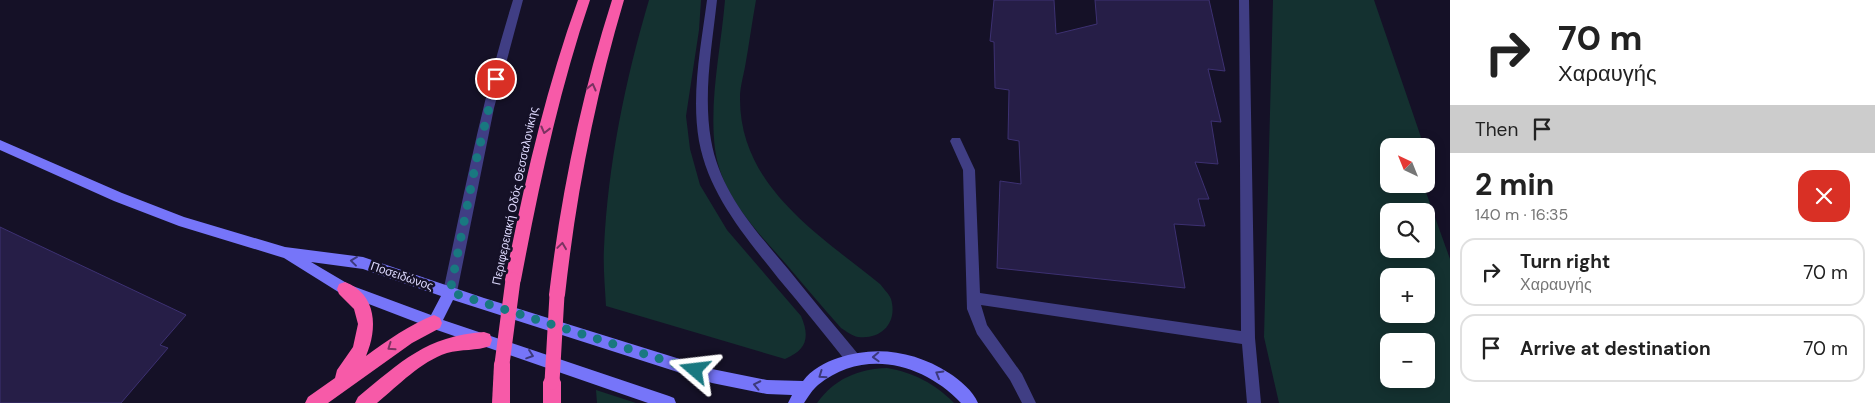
<!DOCTYPE html>
<meta charset="utf-8">
<style>
body{margin:0;font-family:"DM Sans",sans-serif;background:#f2f2f2;color:#222;height:100vh;display:flex;flex-direction:column;font-size:19px;white-space:nowrap}
*{box-sizing:border-box;margin:0}
p{font-size:16px;color:#767676}
.icon{flex:none;width:28px;height:28px;fill:none;stroke:currentColor;stroke-width:2;stroke-linecap:round;stroke-linejoin:round}
.map{position:relative;flex:1;overflow:hidden}
.drawer{display:flex;flex-direction:column;background:#fff;width:425px}
.drawer>*{flex:none}
.guide{background:#fff;color:#222;overflow:hidden}
.needle{width:32px;rotate:317deg}
.fabs{position:absolute;left:1380px;top:138px;display:grid;gap:10px}
.fabs a{display:grid;place-items:center;width:55px;height:55px;border-radius:10px;background:#fff;box-shadow:0 2px 12px #0003;font-size:25px}
.pin{position:absolute;display:grid;place-items:center;width:42px;height:42px;color:#fff;margin:-21px;border:2px solid #fff;border-radius:50%;box-shadow:0 1px 5px #0007}
.me{position:absolute;width:55px;margin:-28px;rotate:287deg;stroke-linejoin:round;filter:drop-shadow(0 0 4px #0008)}
.turn{display:flex;align-items:center;gap:18px;height:105px;padding:0 25px;font-size:22px}
.turn .icon{width:65px;height:65px;stroke-width:2.5}
.turn b{display:block;font-size:35px;line-height:42px}
.then{display:flex;align-items:center;height:48px;padding:0 25px;background:#0003;gap:10px;font-size:19px}
.round{display:grid;place-items:center;flex:none;width:52px;height:52px;border-radius:15px;background:#f2f2f2}
.head{display:flex;align-items:center;justify-content:space-between;height:85px;padding:0 25px}
h1{font-size:30px;font-weight:700;line-height:38px}
ul{padding:0;list-style:none}
li{display:flex;align-items:center;gap:15px;height:68px;margin:0 10px 8px;padding:0 15px;border:2px solid #e0e0e0;border-radius:15px}
li div{flex:1}
li b{display:block;font-size:19px}
li em{font-style:normal}
main{display:flex;flex:1;min-height:0}
.map>svg:first-child{display:block}
</style>
<main>
<div class="map">
<svg width="1450" height="403" viewBox="0 0 1450 403">
<rect width="100%" height="100%" fill="#151127"/>
<g fill="#143130" fill-rule="evenodd">
<path d="M649 0H701L699 30 686 116 690 149 700 185 727 230 801 316C810 337 807 350 785 359L606 306C605 287 603 267 604 248 608 164 625 81 649 0Z"/>
<path d="M725 0H756C752 22 749 45 745 67 743 77 740 88 740 97 739 186 818 234 880 284 883 288 889 294 891 299 898 323 881 340 858 337 852 336 846 331 841 328 822 307 804 285 786 264 756 230 721 195 715 149 709 99 721 49 725 0Z"/>
<path d="M1273 0H1374L1424 146H1389V184H1423L1450 259V403H1279L1264 337ZM1426 211V249H1389V211ZM1389 276H1426V314H1389ZM1389 341H1426V379H1389Z"/>
<path d="M887 368C914 373 934 383 954 403H817C834 379 858 369 887 368Z"/>
<polygon points="596,390 636,403 597,403"/>
</g>
<g fill="#261e47" stroke="#3d3172">
<polygon points="994,0 1054,0 1056,34 1097,24 1095,0 1209,0 1225,71 1208,69 1221,122 1211,121 1218,164 1195,162 1209,199 1198,199 1205,226 1174,224 1185,288 997,268 1000,181 1021,184 1019,141 1008,139 1009,90 995,88 994,42 990,41"/>
<polygon points="0,227 186,315 160,345 168,348 121,403 0,403"/>
</g>
<g fill="none" stroke-linecap="round" stroke-linejoin="round">
<polygon fill="#403e84" fill-rule="evenodd" points="1239,0 1249,0 1255,338 1261,403 1247,403 1242,344 981,305 987,325 1022,374 1036,403 1022,403 1010,380 977,334 967,309 963,170 950,141 952,138 960,138 975,170 980,293 1241,331"/>
<g fill="#403e84" fill-rule="evenodd">
<path d="M513 0H523L494 108 457 292 455 296 450 298 445 296 443 292C464 194 483 96 513 0Z"/>
<path d="M707 0H717C712 46 703 94 711 140 720 192 755 230 788 269 811 298 835 326 858 354L860 359 858 364 853 366 848 364C825 335 802 306 778 278 745 236 709 195 699 141 691 94 701 46 707 0Z"/>
</g>
<path fill="#7675f9" fill-rule="evenodd" d="M0 140 122 193 184 217 285 247 363 257 484 298 712 369 767 380 803 381C811 370 825 362 838 358 876 345 915 351 949 373 960 380 973 391 978 403H961C923 363 864 348 818 385 813 389 808 397 804 403H788L792 395 767 394 712 383 453 300 443 320 669 396 674 398 676 403H648L434 329 340 293 284 258 179 226 114 201 0 150ZM311 262 363 269 441 296 431 315 350 285Z"/>
<g fill="#f75aa8" fill-rule="evenodd">
<path d="M578 0H590C559 91 539 185 521 280L519 285 513 287 507 285 505 280C524 185 545 91 578 0Z"/>
<path d="M612 0H624C595 97 576 195 565 295L563 300 557 302 551 300 549 295C561 194 581 97 612 0Z"/>
<path d="M345 282C377 294 378 329 366 356 388 340 409 325 434 315L440 318 442 323 440 328 412 343 328 403H305L308 397 335 378 337 370 353 347 358 324 354 309 339 294 337 289 339 284Z"/>
<path d="M484 332 490 334 492 340 490 346C477 351 461 349 447 353 420 362 399 385 377 403H355L358 397C401 362 426 336 484 332Z"/>
<polygon points="502,356 508,358 510,364 510,403 492,403 494,364 496,358"/>
<polygon points="552,374 558,376 561,382 561,403 543,403 543,382 546,376"/>
</g>
<g stroke="#f75aa8" stroke-width="15">
<polyline points="502,364 513,280"/>
<polyline points="552,382 557,295"/>
</g>
</g>
<defs><path id="oneway-chevron" d="M-2-3.5L2.5 0L-2 3.5" fill="none" stroke-width="1.6" stroke-linecap="round" stroke-linejoin="round" transform="scale(1.25)"/></defs>
<g stroke="#7b3261">
<use href="#oneway-chevron" transform="translate(592 87) rotate(-76)"/>
<use href="#oneway-chevron" transform="translate(545 130) rotate(104)"/>
<use href="#oneway-chevron" transform="translate(562 246) rotate(-82)"/>
<use href="#oneway-chevron" transform="translate(391 347) rotate(145)"/>
</g>
<g stroke="#3c397b">
<use href="#oneway-chevron" transform="translate(354 261) rotate(-173)"/>
<use href="#oneway-chevron" transform="translate(530 355) rotate(19)"/>
<use href="#oneway-chevron" transform="translate(876 357) rotate(178)"/>
<use href="#oneway-chevron" transform="translate(939 374) rotate(-150)"/>
<use href="#oneway-chevron" transform="translate(822 375) rotate(145)"/>
<use href="#oneway-chevron" transform="translate(757 385) rotate(-168)"/>
</g>
<g fill="none" stroke-linecap="round" stroke-linejoin="round">
<polyline stroke="#197880" stroke-width="9" stroke-dasharray="0 16.2" points="496,79 477,157 450,292 695,370"/>
</g>
<g text-anchor="middle" stroke-width="5" stroke-linejoin="round" paint-order="stroke">
<g font-size="12" fill="#ddd9fd" stroke="#151127">
<text transform="translate(515 196) rotate(-78)" y="4">Περιφερειακή Οδός Θεσσαλονίκης</text>
<text transform="translate(402 276) rotate(19)" y="4">Ποσειδώνος</text>
</g>
</g>
</svg>
<div class="fabs">
<a><svg class="needle" viewBox="-14 -14 28 28"><path d="M0-13l5 13h-10z" fill="#e53935"/><path d="M0 13l5-13h-10z" fill="#767676"/></svg></a>
<a><svg class="icon" aria-label="search" viewBox="0 0 24 24"><circle cx="10" cy="10" r="6"/><path d="M15 15l6 6"/></svg></a>
<a>+</a>
<a>−</a>
</div>
<div class="pin" style="left:496px;top:79px;background:#d93025"><svg class="icon" aria-label="arrive" viewBox="0 0 24 24"><path d="M6 21V4h12l-3 4 3 4H6"/></svg></div>
<svg class="me" style="left:695px;top:370px" viewBox="-20 -20 40 40"><path d="M0-17L14 15 0 8-14 15z" fill="#197880" stroke="#fff" stroke-width="4"/></svg>
</div>
<section class="drawer">
<div class="guide">
<div class="turn"><svg class="icon" aria-label="right" viewBox="0 0 24 24"><path d="M7 20v-9h11M14 6l5 5-5 5"/></svg><div><b>70 m</b>Χαραυγής</div></div>
<div class="then">Then<svg class="icon" aria-label="arrive" viewBox="0 0 24 24"><path d="M6 21V4h12l-3 4 3 4H6"/></svg></div>
</div>
<div class="head"><div><h1>2 min</h1><p>140 m · 16:35</p></div><a class="round" style="background:#d93025;color:#fff"><svg class="icon" aria-label="close" viewBox="0 0 24 24"><path d="M6 6l12 12M18 6L6 18"/></svg></a></div>
<ul>
<li><svg class="icon" aria-label="right" viewBox="0 0 24 24"><path d="M7 20v-9h11M14 6l5 5-5 5"/></svg><div><b>Turn right</b><p>Χαραυγής</p></div><em>70 m</em></li>
<li><svg class="icon" aria-label="arrive" viewBox="0 0 24 24"><path d="M6 21V4h12l-3 4 3 4H6"/></svg><div><b>Arrive at destination</b></div><em>70 m</em></li>
</ul>
</section>
</main>
